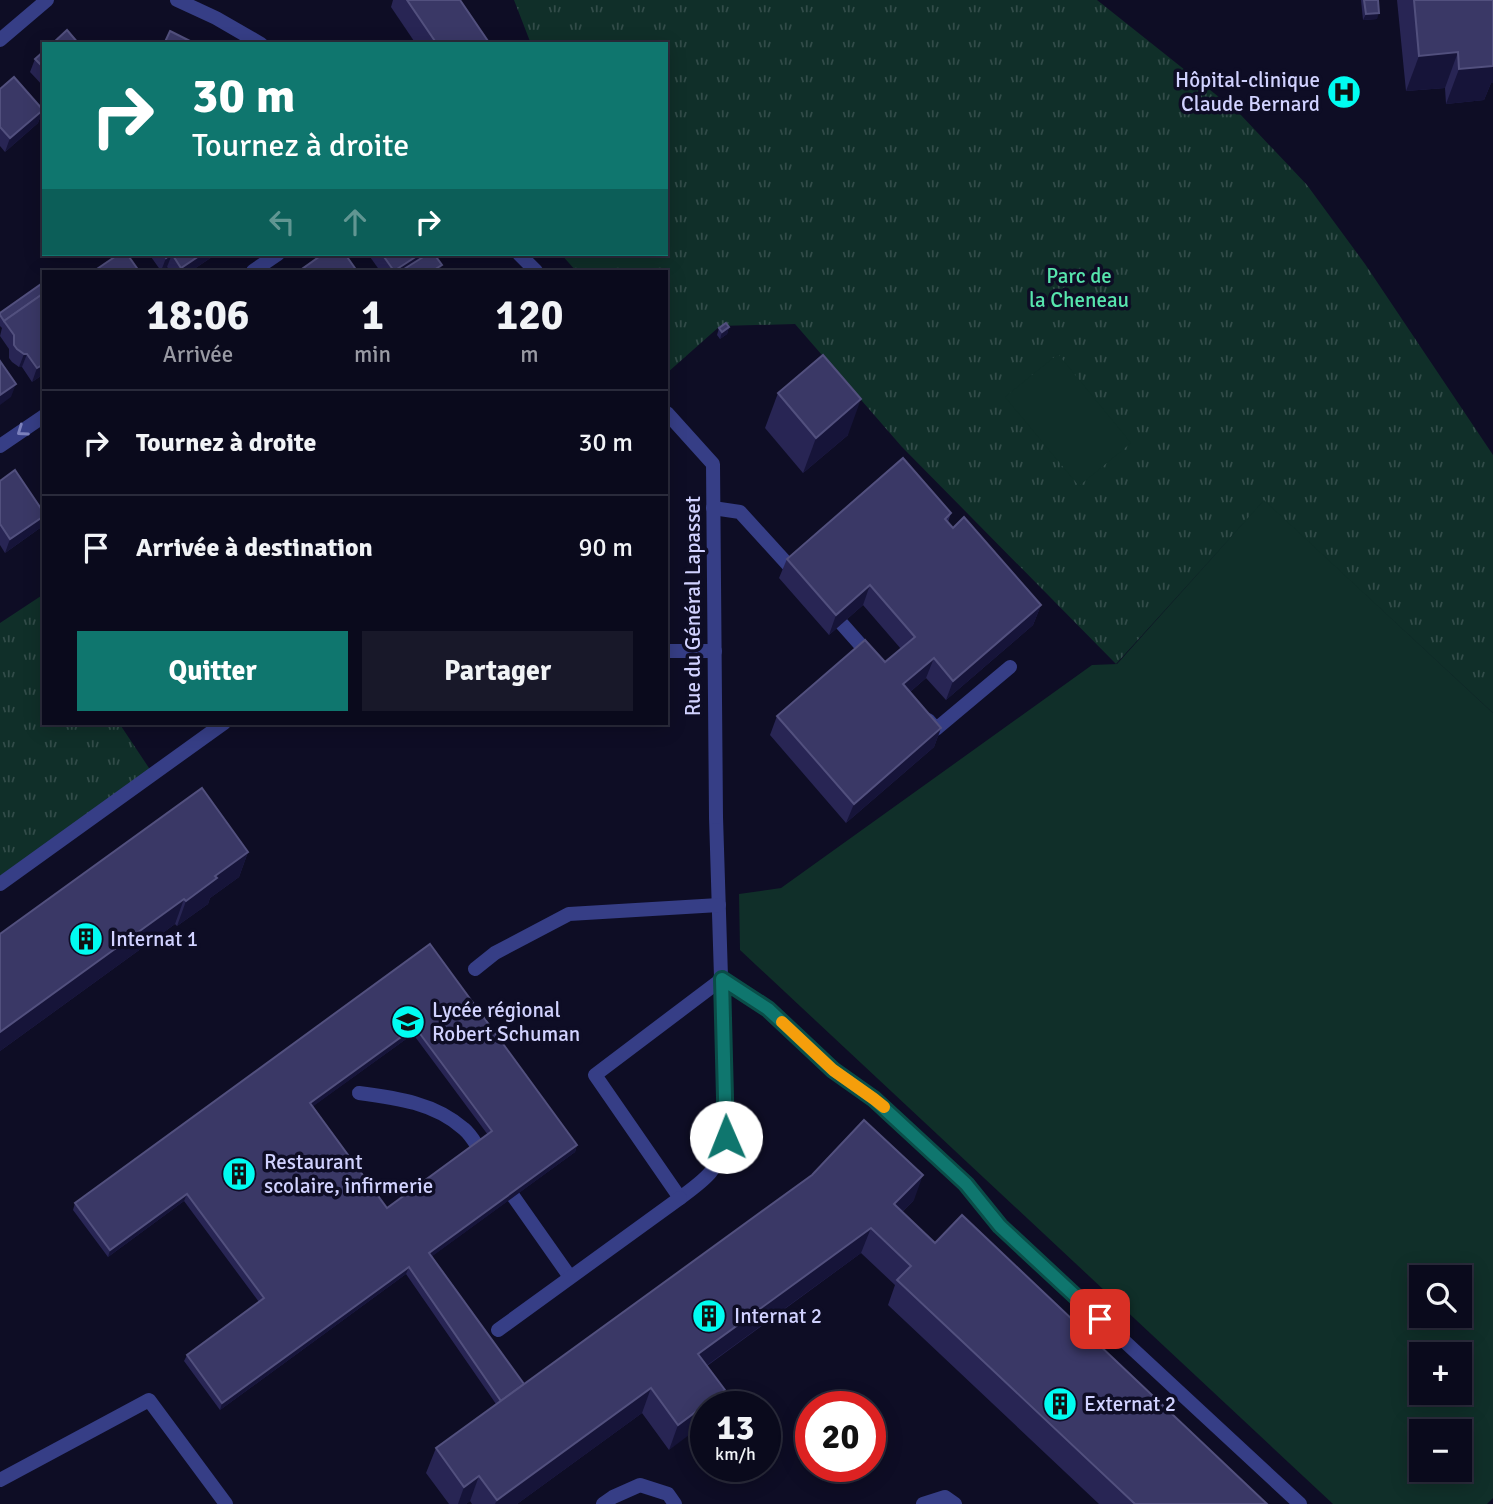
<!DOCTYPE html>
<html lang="fr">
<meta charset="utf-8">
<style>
body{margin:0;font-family:Signika,sans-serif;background:#181829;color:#f1f3f6;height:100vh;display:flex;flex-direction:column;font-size:26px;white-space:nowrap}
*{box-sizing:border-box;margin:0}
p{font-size:23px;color:#999aa3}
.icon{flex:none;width:38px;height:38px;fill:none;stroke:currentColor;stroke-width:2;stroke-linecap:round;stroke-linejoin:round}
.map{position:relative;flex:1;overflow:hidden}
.side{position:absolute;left:42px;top:270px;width:626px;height:455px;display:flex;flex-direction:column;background:#0a0a1c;border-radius:0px;box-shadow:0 4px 18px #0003,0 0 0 2px #2a2b3b}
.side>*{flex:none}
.guide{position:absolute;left:42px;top:42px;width:626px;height:214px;border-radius:0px;box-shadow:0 4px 18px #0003,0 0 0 2px #2a2b3b;background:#0f766e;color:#fff;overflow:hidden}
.buttons{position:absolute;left:1409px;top:1265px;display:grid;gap:14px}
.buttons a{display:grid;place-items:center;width:63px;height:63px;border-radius:0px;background:#0a0a1c;box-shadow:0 4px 18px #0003,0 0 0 2px #2a2b3b;font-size:35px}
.speed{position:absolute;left:690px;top:1391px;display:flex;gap:14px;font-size:35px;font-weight:700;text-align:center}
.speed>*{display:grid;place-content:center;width:91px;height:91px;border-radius:50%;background:#0a0a1c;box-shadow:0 4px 18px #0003,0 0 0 2px #2a2b3b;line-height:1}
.speed small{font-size:18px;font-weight:400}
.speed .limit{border:10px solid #d22;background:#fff;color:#111}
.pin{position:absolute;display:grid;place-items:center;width:60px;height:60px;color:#fff;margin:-30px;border-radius:14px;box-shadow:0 4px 10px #0006}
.me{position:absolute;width:77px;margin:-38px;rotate:359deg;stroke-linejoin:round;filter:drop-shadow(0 0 5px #0008)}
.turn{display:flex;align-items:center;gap:24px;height:147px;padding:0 35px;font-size:32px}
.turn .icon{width:91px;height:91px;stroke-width:2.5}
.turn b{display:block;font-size:49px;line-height:60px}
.lanes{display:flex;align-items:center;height:66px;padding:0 35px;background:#0003;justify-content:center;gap:35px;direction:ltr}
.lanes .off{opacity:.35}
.eta{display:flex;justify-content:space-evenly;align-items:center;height:119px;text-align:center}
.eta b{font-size:42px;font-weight:800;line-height:49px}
.cta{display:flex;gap:14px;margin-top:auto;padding:14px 35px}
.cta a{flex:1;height:80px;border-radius:0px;background:#0f766e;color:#fff;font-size:28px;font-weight:800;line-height:80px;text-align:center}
.cta a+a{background:#181829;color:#f1f3f6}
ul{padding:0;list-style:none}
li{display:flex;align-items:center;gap:21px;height:105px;padding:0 35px;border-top:2px solid #2a2b3b}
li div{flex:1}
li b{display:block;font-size:26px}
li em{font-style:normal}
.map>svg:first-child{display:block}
</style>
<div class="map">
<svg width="1493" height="1504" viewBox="0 0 1493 1504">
<defs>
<pattern id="grass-tufts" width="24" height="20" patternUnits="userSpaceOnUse" patternTransform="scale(1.75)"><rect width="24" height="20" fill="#102f29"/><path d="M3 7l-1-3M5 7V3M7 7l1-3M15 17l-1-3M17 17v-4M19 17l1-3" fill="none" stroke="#324c49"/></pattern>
</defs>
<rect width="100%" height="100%" fill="#0e0d25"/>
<g fill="url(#grass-tufts)">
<polygon points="514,0 1097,0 1239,113 1307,185 1365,264 1493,455 1493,713 1264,501 1116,664 902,447 795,324 720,326 667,373 667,271 576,271 561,254 667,254 667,44 531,44"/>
<polygon points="44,594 44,723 119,723 153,774 0,884 0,623"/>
</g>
<g fill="#102f29" fill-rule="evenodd">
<polygon points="1058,354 1131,443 1079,486 1005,397"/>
<path d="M1264 500 1493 713V1498L1487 1504H1333L740 950 739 894 781 888 1092 665 1117 664ZM1421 1278H1460V1316H1421ZM1421 1354H1460V1393H1421ZM1421 1432H1460V1470H1421Z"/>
</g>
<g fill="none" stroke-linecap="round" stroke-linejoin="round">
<g stroke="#363e86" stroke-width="14">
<polyline points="713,508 740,512 791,568"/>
<polyline points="842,624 873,659"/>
<polyline points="667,651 715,651"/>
<polyline points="928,720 936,729 1010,667"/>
<path d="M716 817 726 1137C719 1170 706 1179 680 1198L595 1075 722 979 768 1009 833 1070 874 1099 966 1184 1000 1226 1300 1504"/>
<polyline points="0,884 224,723"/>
<polyline points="475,969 495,953 569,914 719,905"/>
<path d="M359 1093C397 1098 435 1103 464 1129 470 1134 474 1141 478 1147"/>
<polyline points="513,1196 570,1277"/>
<polyline points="498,1330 680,1198"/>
<polyline points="0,1480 149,1400 226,1504"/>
<polyline points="603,1504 613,1497 640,1485 668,1494 675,1504"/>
<polyline points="923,1504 945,1497 955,1504"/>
</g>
<g stroke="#363e86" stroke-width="14">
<polyline points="177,0 216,18 261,44"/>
<polyline points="0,40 47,0"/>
<polyline points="519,254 536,271"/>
<polyline points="253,271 278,254"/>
<polyline points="667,413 713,464 716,817"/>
<polyline points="0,446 44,416"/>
</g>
</g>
<g fill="#282554" fill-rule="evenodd">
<polygon points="393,0 460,0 490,44 416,44 391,7"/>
<polygon points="1361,0 1378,0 1377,19 1363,20"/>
<polygon points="1397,0 1493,0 1493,83 1491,83 1484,100 1446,104 1445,88 1406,91"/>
<polygon points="44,51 44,87 30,72 35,59"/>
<polygon points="0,89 43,110 38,123 5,152 0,146"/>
<polygon points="149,254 213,254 212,257 191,271 170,271 167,267 161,271"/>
<polygon points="368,254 434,254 442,265 439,271 380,271"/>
<polygon points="44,282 44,374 32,382 22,367 19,367 12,362 9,358 9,349 0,336 2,328 0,326 0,313"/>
<polygon points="729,327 727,334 720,339 717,335 719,328"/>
<polygon points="778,393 848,435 803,473 765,428"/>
<polygon points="44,455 44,467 41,463"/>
<polygon points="0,481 44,513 44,519 40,528 5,553 0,545"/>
<polygon points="951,513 948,522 953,528 1041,605 1033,625 946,700 926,678 910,692 941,728 934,747 846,823 770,735 777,716 885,662 901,649 863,605 829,635 779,578 787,559"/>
<polygon points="248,852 239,877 210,898 208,904 177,926 175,924 0,1051 0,934"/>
<path d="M430 944 577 1145 575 1152 432 1256 524 1384 914 1200 902 1212 935 1243 1267 1504H1099L888 1305 895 1285 861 1253 707 1366 725 1390 719 1407H705L669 1450 642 1413 517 1504H472L470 1501 466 1504H449L426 1473 436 1448 496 1404 406 1274 220 1410 184 1361 187 1355 259 1302 184 1201 108 1257 73 1210 75 1203ZM413 1034 488 1135 387 1208 313 1106Z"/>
</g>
<g fill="#161439">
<polygon points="1379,13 1377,19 1363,20 1366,14"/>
<polygon points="1458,52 1445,88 1406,91 1419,56"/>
<polygon points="1493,55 1493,83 1491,83 1484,100 1446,104 1459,69"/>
<polygon points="43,110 38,123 5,152 10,138"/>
<polygon points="172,254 167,267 161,271 166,258"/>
<polygon points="202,254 213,254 212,257 191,271 180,271 181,268"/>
<polygon points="420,254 431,254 404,269 404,271 394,271"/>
<polygon points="442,265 439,271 432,271"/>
<polygon points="729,327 727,334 720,339 722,332"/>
<polygon points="24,354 27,354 22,367 19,367"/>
<polygon points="44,364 44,374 32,382 37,368"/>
<polygon points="16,384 11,397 0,405 0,395"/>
<polygon points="861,399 848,435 803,473 816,438"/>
<polygon points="44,516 40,528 5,553 10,539"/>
<polygon points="870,585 863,605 829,635 836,615"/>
<polygon points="1041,605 1033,625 946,700 953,681"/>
<polygon points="934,658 926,678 896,704 903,684"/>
<polygon points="941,728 934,747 846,823 854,804"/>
<polygon points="248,852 239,877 210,898 208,904 177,926 186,901 215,876"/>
<polygon points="184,899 175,924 0,1051 0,1032"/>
<polygon points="415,1027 413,1034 308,1110 310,1103"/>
<polygon points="577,1145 575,1152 427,1260 429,1253"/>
<polygon points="923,1175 914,1200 884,1229 894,1204"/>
<polygon points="187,1194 184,1201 108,1257 110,1250"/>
<polygon points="871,1228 861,1253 688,1379 698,1354"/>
<polygon points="409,1267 406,1274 220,1410 222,1403"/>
<polygon points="651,1388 642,1413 517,1504 495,1504 497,1500"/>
<polygon points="725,1390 719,1407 705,1407 705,1423 669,1450 678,1425"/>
<polygon points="479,1476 470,1501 466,1504 458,1504 464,1487"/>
</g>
<g fill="#3a3866" stroke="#52507e" stroke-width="2" fill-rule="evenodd">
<polygon points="407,0 460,0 490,44 437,44"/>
<polygon points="1364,0 1378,0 1379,13 1366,14"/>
<polygon points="1414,0 1493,0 1493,66 1459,69 1458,52 1419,56"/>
<polygon points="67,30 79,44 52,44"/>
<polygon points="170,31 196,44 164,44"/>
<polygon points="44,51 44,68 35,59"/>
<polygon points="14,77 43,110 10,138 0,127 0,89"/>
<polygon points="119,254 127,254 139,271 94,271"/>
<polygon points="163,254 171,254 166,258"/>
<polygon points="172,254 202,254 181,268"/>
<polygon points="323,254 345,254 357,271 304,271 302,269"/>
<polygon points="382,254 420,254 394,271"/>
<polygon points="428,254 434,254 442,265 432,271 405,271 404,269"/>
<polygon points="44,282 44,293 4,321 0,315 0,313"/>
<polygon points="44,293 44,364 37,368 27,354 24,354 17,349 14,345 14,335 4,321"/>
<polygon points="726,323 729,327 722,332 719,328"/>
<polygon points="823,355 861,399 816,438 778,393"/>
<polygon points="0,361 16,384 0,395"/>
<polygon points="903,458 951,513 945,519 953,528 964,517 1041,605 953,681 934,658 903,684 941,728 854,804 777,716 865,640 885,662 915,637 870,585 836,615 787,559"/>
<polygon points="15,470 44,513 44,516 10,539 0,524 0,481"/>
<polygon points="202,788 248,852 215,876 217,878 186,901 184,899 0,1032 0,934"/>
<path d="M430 944 577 1145 429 1253 524 1384 501 1401 409 1267 222 1403 187 1355 264 1298 187 1194 110 1250 75 1203ZM415 1027 492 1131 387 1208 310 1103Z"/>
<polygon points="864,1120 923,1175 894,1204 935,1243 962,1215 1267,1504 1135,1504 897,1280 911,1266 871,1228 698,1354 725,1390 678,1425 651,1388 497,1500 479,1476 464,1487 436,1448 812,1175"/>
</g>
<defs><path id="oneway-chevron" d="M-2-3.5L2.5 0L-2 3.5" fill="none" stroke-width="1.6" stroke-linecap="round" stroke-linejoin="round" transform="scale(1.75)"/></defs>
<use stroke="#7c81bc" href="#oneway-chevron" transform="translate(22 431) rotate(145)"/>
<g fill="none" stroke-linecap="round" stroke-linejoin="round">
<g stroke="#0a4d48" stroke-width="18">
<polyline id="route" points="726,1137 722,979 768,1009 833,1070 874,1099 966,1184 1000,1226 1100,1319"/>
</g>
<use href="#route" stroke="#0f766e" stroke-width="12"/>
<polyline stroke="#f59e0b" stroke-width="12" points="782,1022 833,1070 874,1099 884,1107"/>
</g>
<defs>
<g id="hospital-disc" transform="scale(1.75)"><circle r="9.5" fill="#00fcf1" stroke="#0e0d25"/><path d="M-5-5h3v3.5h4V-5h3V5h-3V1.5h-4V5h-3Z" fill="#111"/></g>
<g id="building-disc" transform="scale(1.75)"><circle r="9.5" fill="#00fcf1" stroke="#0e0d25"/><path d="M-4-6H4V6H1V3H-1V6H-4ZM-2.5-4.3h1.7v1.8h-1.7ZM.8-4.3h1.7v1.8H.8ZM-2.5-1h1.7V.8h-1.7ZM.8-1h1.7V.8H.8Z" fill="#111"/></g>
<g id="school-disc" transform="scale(1.75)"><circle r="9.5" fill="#00fcf1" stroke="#0e0d25"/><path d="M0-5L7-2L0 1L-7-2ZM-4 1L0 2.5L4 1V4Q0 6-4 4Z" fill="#111"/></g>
</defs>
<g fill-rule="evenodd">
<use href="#hospital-disc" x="1344" y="92"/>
<use href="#building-disc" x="86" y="939"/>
<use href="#school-disc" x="408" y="1022"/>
<use href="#building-disc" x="239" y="1174"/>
<use href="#building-disc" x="709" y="1316"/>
<use href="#building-disc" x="1060" y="1404"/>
</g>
<g text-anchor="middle" stroke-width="7" stroke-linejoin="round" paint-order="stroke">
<g font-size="21" fill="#d1d2ff" stroke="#0e0d25" text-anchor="start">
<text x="1320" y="87" text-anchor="end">Hôpital-clinique<tspan x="1320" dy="24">Claude Bernard</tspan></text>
<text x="110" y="946">Internat 1</text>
<text x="432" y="1017">Lycée régional<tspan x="432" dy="24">Robert Schuman</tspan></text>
<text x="264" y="1169">Restaurant<tspan x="264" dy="24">scolaire, infirmerie</tspan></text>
<text x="734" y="1323">Internat 2</text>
<text x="1084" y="1411">Externat 2</text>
</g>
<g font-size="21" fill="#57e5ad" stroke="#0e0d25">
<text x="1079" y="283">Parc de<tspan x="1079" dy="24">la Cheneau</tspan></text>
</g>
<g font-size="21" fill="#d1d2ff" stroke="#0e0d25">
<text transform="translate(693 606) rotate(-90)" y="7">Rue du Général Lapasset</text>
</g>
</g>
</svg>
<div class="buttons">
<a><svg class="icon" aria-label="search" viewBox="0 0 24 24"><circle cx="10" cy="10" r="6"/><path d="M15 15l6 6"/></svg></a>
<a>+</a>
<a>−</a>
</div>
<div class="speed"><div>13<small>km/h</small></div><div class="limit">20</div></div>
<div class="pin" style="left:1100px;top:1319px;background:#d93025"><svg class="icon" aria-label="arrive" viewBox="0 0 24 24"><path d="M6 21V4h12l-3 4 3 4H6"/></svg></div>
<svg class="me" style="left:726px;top:1137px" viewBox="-20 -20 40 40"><circle r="19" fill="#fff"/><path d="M0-13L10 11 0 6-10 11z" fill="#0f766e"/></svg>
<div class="guide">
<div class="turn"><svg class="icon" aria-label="right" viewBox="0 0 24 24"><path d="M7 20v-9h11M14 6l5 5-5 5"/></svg><div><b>30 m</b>Tournez à droite</div></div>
<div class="lanes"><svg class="icon off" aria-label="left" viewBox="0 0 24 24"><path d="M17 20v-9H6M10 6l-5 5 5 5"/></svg><svg class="icon off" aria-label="ahead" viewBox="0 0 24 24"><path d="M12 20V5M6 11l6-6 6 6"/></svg><svg class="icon" aria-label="right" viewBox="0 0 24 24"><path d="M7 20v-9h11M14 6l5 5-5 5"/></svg></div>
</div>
<section class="side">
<div class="eta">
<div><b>18:06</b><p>Arrivée</p></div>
<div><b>1</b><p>min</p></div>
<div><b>120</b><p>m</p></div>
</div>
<ul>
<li><svg class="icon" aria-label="right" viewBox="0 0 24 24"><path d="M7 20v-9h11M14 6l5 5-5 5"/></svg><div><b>Tournez à droite</b></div><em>30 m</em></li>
<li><svg class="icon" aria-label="arrive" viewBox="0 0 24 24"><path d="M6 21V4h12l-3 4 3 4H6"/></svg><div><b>Arrivée à destination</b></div><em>90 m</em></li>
</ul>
<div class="cta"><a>Quitter</a><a>Partager</a></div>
</section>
</div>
